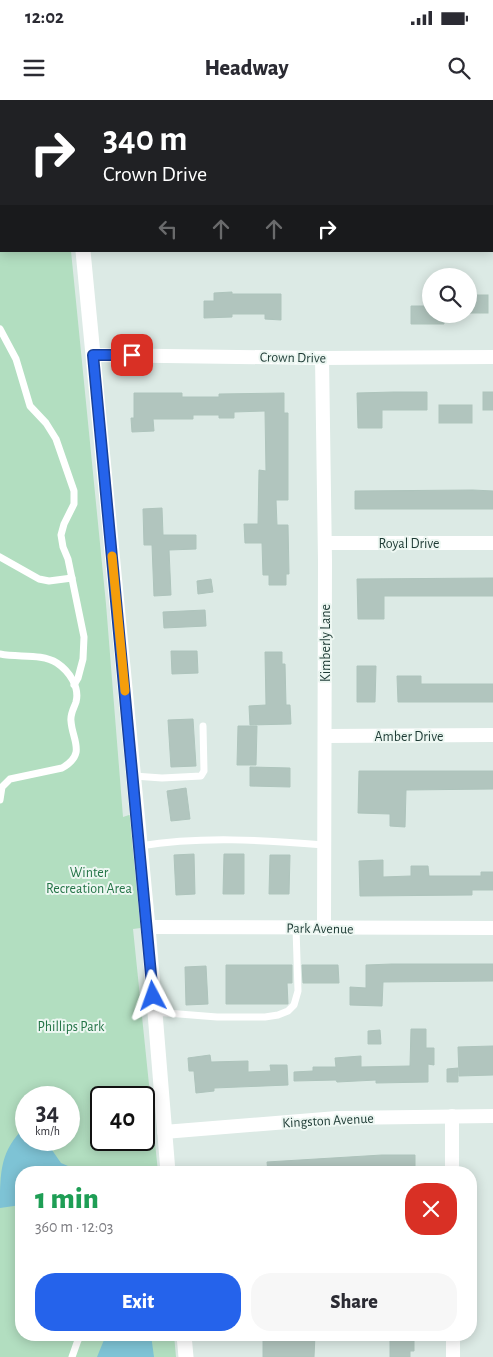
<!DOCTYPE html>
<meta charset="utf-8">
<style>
body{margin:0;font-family:"Alegreya Sans",sans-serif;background:#f7f7f7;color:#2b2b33;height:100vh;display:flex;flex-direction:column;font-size:19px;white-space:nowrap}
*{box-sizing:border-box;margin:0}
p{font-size:16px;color:#7c7c81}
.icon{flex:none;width:28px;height:28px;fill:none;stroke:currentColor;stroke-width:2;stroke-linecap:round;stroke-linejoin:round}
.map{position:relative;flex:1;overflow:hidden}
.drawer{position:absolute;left:15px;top:1066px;width:462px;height:175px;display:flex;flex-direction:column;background:#fff;border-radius:20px;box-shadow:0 2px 12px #0003}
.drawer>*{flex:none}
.banner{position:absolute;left:0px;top:0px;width:494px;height:152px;box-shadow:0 2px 12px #0003;background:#202124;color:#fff;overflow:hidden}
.fabs{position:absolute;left:422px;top:168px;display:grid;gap:10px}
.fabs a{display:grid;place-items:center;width:55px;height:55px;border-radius:50%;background:#fff;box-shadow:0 2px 12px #0003;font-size:25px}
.speed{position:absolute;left:15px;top:986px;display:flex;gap:10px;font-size:25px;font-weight:700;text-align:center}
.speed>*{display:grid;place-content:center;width:65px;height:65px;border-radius:50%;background:#fff;box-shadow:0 2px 12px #0003;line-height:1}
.speed small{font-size:12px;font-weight:400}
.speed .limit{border:2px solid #111;border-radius:8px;background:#fff;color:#111}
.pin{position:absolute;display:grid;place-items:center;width:42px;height:42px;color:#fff;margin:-21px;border-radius:10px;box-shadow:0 2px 8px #0006}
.me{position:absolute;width:55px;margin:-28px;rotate:356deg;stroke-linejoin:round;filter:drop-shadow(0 0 4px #0008)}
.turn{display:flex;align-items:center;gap:18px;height:105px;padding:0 20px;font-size:22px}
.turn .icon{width:65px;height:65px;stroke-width:2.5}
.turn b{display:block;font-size:35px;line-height:42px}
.lanes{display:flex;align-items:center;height:48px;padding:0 20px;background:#0003;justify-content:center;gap:25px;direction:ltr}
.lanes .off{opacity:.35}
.round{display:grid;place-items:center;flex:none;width:52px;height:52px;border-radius:20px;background:#f7f7f7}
.headline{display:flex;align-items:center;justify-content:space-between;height:85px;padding:0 20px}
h1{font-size:30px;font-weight:800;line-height:38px;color:#1e9e55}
.button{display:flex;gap:10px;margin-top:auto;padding:10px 20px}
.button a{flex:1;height:58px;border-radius:20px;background:#2563eb;color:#fff;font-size:20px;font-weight:800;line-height:58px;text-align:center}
.button a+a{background:#f7f7f7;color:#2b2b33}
.status{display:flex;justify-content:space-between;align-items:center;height:35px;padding:0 25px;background:#fff;direction:ltr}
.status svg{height:14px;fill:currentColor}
header{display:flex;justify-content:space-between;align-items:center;height:65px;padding:0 20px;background:#fff;font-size:22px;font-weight:800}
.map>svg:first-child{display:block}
</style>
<div class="status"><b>12:02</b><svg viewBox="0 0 49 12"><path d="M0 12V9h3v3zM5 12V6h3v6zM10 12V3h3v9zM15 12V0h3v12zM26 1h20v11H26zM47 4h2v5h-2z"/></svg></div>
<header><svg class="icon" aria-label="menu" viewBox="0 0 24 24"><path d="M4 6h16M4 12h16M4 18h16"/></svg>Headway<svg class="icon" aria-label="search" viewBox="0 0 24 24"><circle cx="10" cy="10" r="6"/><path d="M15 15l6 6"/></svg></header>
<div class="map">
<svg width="493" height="1257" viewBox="0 0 493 1257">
<rect width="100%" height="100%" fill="#dceae5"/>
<path fill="#b2dec0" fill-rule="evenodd" d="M0 0H56L1 1V151H71L106 504 123 717 132 714 148 827 133 829 158 1072H21V1235H174L176 1257H0ZM26 998H69V1040H26ZM101 998H144V1040H101Z"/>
<g fill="#7ec3d5">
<path d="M26 1026V1040H45L61 1063 82 1072H21V1105L0 1108C0 1072 0 1050 26 1026Z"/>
<polygon points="106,1235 151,1235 154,1257 97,1257"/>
</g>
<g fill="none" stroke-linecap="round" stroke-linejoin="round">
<polyline stroke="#7ec3d5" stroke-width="4" points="492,146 493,146"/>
</g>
<g fill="#b1c5be" stroke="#aec4bc">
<polygon points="232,192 232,194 281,194 281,220 265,219 265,214 232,214 232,217 204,218 204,201 214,201 214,193"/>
<rect x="469" y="195" width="19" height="18"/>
<polygon points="411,206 431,206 431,214 444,214 444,224 411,224"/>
<polygon points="394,292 427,292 427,310 382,310 382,328 358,328 357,293"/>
<rect x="483" y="292" width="10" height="18"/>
<polygon points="134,293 182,293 182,297 219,297 219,294 284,293 284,313 288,313 288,400 276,400 277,425 288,425 289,474 286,474 286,485 269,485 269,475 263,475 262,443 245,443 244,424 258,424 259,370 266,371 265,311 234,312 234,318 219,318 219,315 193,315 193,319 153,319 154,331 132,332 131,318 134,318"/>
<rect x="439" y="305" width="33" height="18"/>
<polygon points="473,390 493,391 493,409 355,409 355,391"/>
<polygon points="162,408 163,435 196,435 196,449 169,450 171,495 154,496 152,445 144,445 143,409"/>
<polygon points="493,478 493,496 384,496 384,519 358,519 357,479"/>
<polygon points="211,479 213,492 198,494 197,481"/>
<polygon points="205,510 206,526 164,528 163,512"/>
<polygon points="171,551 197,551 198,573 172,574"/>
<polygon points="265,552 282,552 282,564 285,564 286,605 290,605 291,624 250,625 249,606 266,605"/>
<polygon points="357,566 376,566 375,602 357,602"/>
<polygon points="397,576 421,576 421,584 493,584 493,602 398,602"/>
<polygon points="193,619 196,666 171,667 168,620"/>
<polygon points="238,626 257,626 256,665 237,665"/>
<polygon points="250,667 290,668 290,687 250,686"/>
<polygon points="359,671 493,671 493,689 406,690 405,727 390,726 390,714 358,713"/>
<polygon points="186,688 190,719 171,721 167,691"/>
<polygon points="194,754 195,794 176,795 174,755"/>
<polygon points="224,754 244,754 244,794 223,794"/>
<polygon points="270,755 290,755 289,794 269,794"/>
<polygon points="383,760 383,777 411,776 411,766 428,766 429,776 481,776 481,772 493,772 493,790 472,790 472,795 360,796 359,761"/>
<polygon points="392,864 493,864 493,881 383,882 382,906 350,905 350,887 366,888 366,865"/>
<polygon points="226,865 292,865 292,883 287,883 288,904 226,904"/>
<polygon points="302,865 338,865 339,883 303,883"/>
<polygon points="206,866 208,904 186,905 185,867"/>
<polygon points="411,929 426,929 426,948 434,948 434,965 428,964 428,982 376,983 376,980 337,982 336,980 294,981 294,972 313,971 313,967 336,967 335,958 361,956 361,967 410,966"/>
<polygon points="380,930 381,944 368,944 368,931"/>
<polygon points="493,946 493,975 459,976 458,947"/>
<polygon points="210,955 211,962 248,961 248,972 271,971 270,965 287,965 288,985 214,988 214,991 196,993 194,971 189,971 188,958"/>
<polygon points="458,968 458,982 447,982 447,969"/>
<polygon points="382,1055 415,1055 415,1072 355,1072 355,1068 328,1069 328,1072 268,1072 267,1062"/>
<polygon points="269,1235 315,1235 314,1257 263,1257 263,1237 269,1237"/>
<polygon points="390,1240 414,1240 414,1251 410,1251 410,1257 390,1257"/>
</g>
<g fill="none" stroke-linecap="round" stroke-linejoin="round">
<g stroke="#fff" stroke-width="7">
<polyline points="0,229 16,259 30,306 46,323 56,339 74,391 74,404 64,424 61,435 63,447 68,459 84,537 83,559 78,578 74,585"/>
<polyline points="0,457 39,479 49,481 72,478"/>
<path d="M0 554C18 558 41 553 57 563 69 571 80 587 76 602 74 608 70 614 71 621 72 640 87 654 62 668L10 679 2 687 0 700"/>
<polyline points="134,676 162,678 201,676 204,671 203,626"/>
<path d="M140 746C201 736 263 740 324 745"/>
<polyline points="154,912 217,917 265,917 278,915 288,911 294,905 298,891 296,828"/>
<polyline points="72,1257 78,1240 82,1235"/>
</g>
<g stroke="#fff" stroke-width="14">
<polyline points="93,255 322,258 493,257"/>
<polyline points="322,258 325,461 324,829"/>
<polyline points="325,443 493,443"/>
<polyline points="325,636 493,635"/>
<polyline points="148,827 493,828"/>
<polyline points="452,1016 452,1072"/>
<polyline points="164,1032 337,1018 493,1016"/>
<polyline points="453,1235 453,1257"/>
</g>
<g stroke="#fff" stroke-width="15">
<polyline points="68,0 68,1"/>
<polyline points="83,151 148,827 168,1072"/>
<polyline points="184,1235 186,1257"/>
</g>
</g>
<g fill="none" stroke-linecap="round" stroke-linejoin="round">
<g stroke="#184099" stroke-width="12">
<polyline id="route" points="132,255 93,255 153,896"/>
</g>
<use href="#route" stroke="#2563eb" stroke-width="9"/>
<polyline stroke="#f59e0b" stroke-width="9" points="112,456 125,591"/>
</g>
<g text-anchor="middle" stroke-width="4" stroke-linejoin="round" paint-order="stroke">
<g font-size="14" fill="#1d3a34" stroke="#edf7f2">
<text transform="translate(293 257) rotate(1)" y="5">Crown Drive</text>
<text x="409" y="448">Royal Drive</text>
<text transform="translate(325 543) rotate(-90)" y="5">Kimberly Lane</text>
<text x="409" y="641">Amber Drive</text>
<text transform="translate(320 828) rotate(1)" y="5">Park Avenue</text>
<text transform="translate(328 1020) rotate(-3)" y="5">Kingston Avenue</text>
</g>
<g font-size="14" fill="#247447" stroke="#edf7f2">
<text x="89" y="777">Winter<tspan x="89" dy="16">Recreation Area</tspan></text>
<text x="71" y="931">Phillips Park</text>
</g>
</g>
</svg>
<div class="fabs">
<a><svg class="icon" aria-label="search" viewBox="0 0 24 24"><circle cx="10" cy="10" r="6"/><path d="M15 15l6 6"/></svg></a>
</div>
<div class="speed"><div>34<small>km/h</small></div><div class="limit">40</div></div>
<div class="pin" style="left:132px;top:255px;background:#d93025"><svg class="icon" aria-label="arrive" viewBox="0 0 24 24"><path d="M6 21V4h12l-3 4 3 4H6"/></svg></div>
<svg class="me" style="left:153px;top:896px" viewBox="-20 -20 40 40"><path d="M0-17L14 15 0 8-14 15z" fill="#2563eb" stroke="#fff" stroke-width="4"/></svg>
<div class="banner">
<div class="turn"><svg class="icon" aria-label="right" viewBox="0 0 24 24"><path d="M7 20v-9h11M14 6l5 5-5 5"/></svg><div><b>340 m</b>Crown Drive</div></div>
<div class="lanes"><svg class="icon off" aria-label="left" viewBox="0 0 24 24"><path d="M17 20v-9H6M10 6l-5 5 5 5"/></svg><svg class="icon off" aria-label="ahead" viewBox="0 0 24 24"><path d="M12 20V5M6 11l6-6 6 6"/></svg><svg class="icon off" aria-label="ahead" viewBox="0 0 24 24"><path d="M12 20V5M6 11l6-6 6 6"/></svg><svg class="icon" aria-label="right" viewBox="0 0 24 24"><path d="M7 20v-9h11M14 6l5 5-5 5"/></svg></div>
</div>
<section class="drawer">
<div class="headline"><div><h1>1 min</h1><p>360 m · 12:03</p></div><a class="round" style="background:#d93025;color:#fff"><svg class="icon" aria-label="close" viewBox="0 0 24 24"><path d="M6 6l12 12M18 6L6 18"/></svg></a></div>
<div class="button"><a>Exit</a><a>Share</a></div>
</section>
</div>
